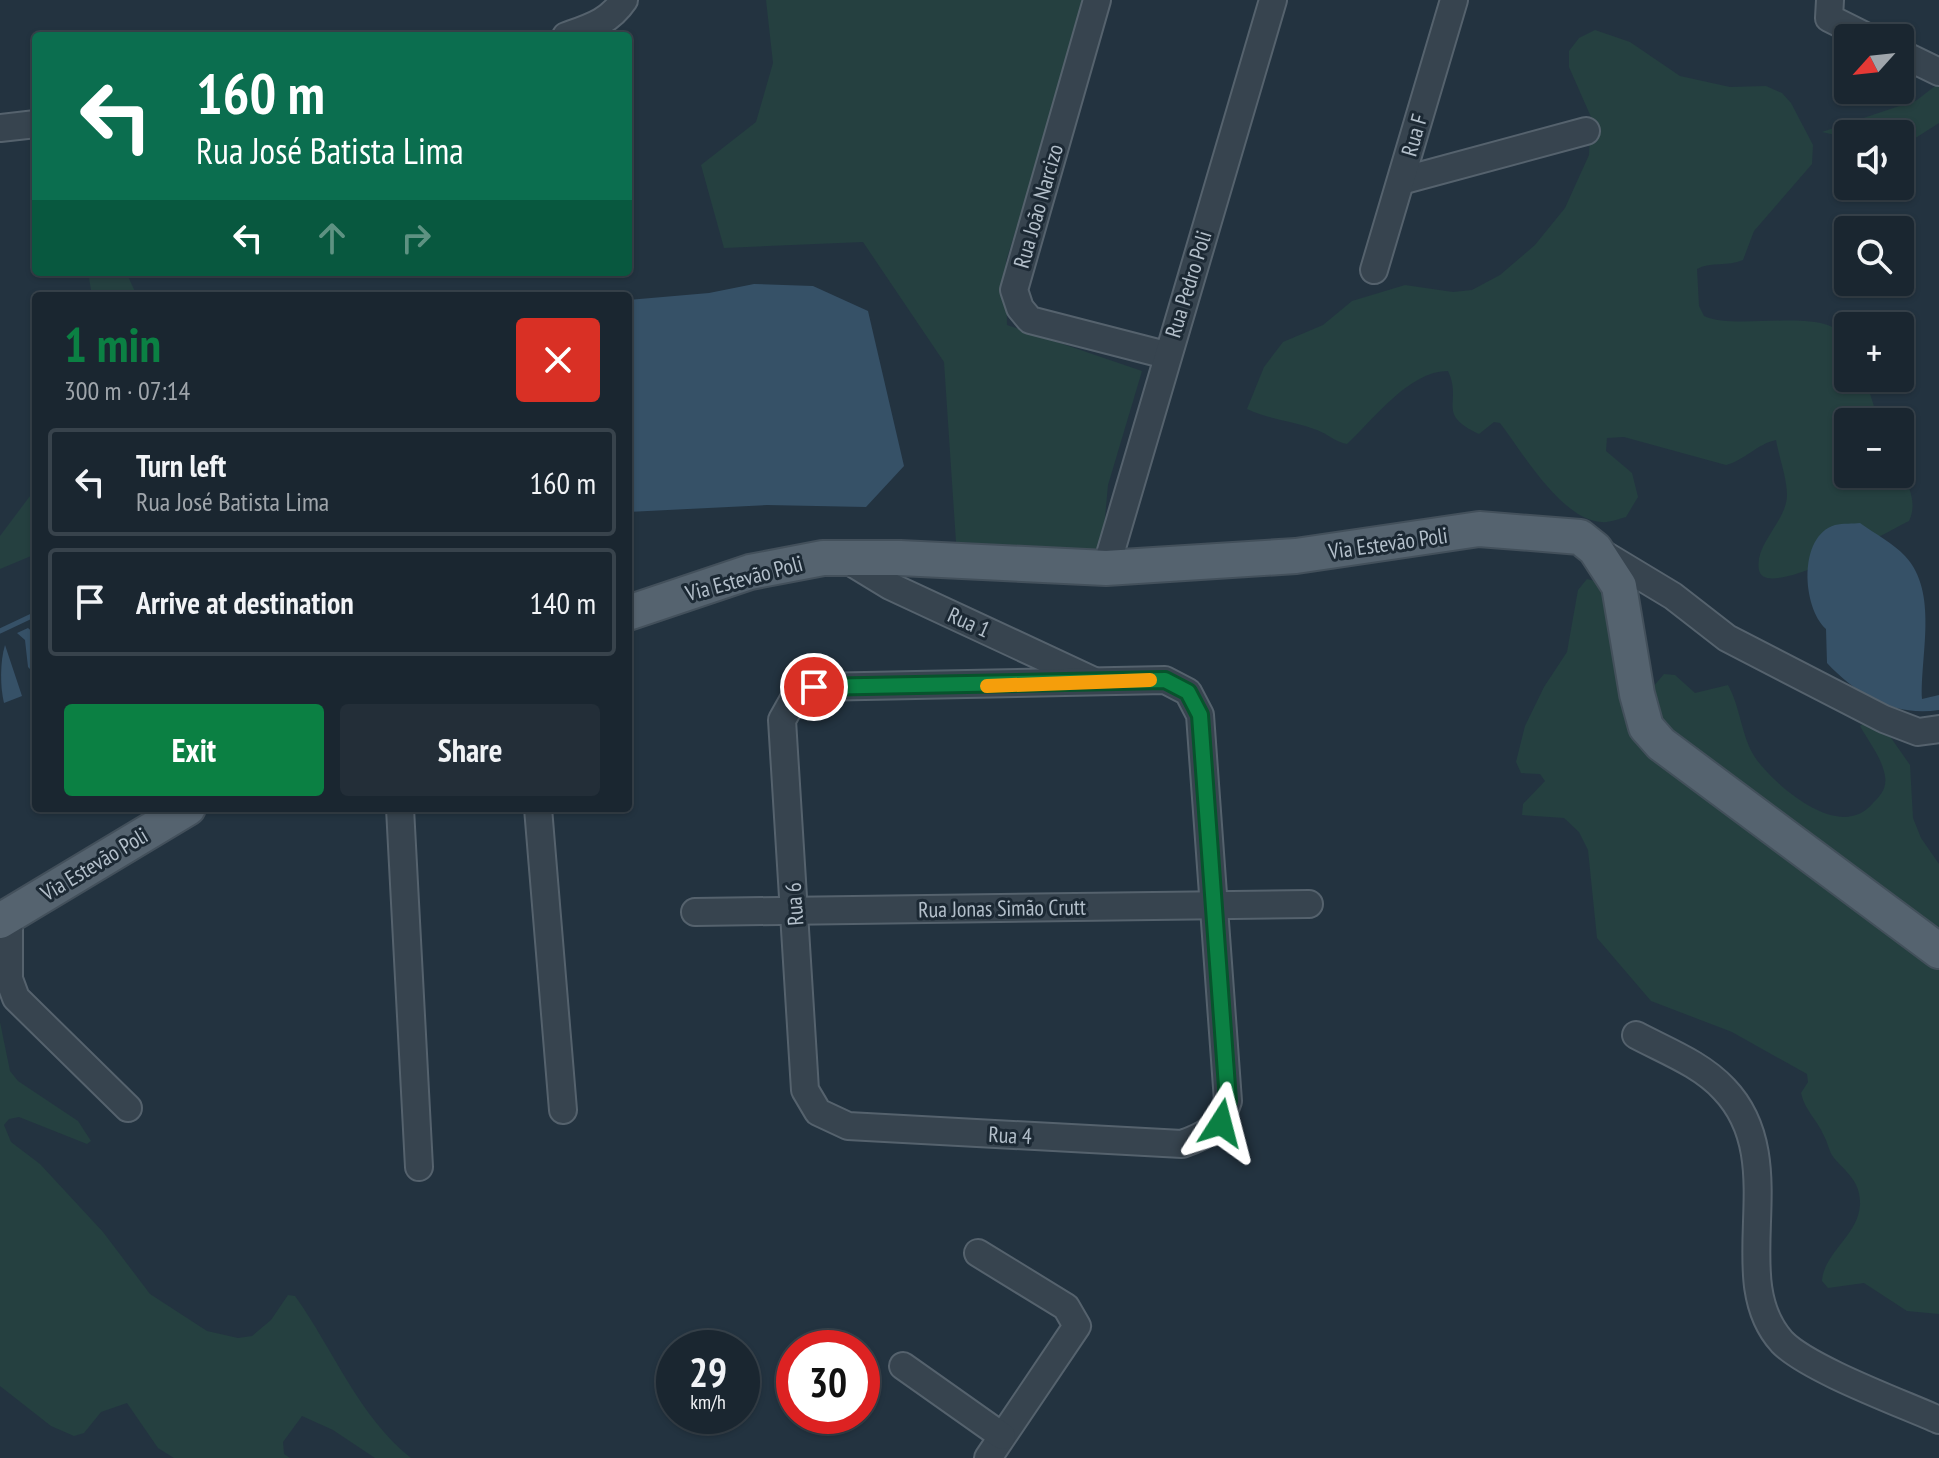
<!DOCTYPE html>
<meta charset="utf-8">
<style>
body{margin:0;font-family:"PT Sans Narrow",sans-serif;background:#232e38;color:#f1f3f6;height:100vh;display:flex;flex-direction:column;font-size:30px;white-space:nowrap}
*{box-sizing:border-box;margin:0}
p{font-size:26px;color:#9fa5ab}
.icon{flex:none;width:44px;height:44px;fill:none;stroke:currentColor;stroke-width:2;stroke-linecap:round;stroke-linejoin:round}
.map{position:relative;flex:1;overflow:hidden}
.side{position:absolute;left:32px;top:292px;width:600px;height:520px;display:flex;flex-direction:column;background:#1a2630;border-radius:8px;box-shadow:0 2px 6px #0004,0 0 0 2px #38434c}
.side>*{flex:none}
.banner{position:absolute;left:32px;top:32px;width:600px;height:244px;border-radius:8px;box-shadow:0 2px 6px #0004,0 0 0 2px #38434c;background:#0b6e4f;color:#fff;overflow:hidden}
.needle{width:52px;rotate:243deg}
.controls{position:absolute;left:1834px;top:24px;display:grid;gap:16px}
.controls a{display:grid;place-items:center;width:80px;height:80px;border-radius:8px;background:#1a2630;box-shadow:0 2px 6px #0004,0 0 0 2px #38434c;font-size:40px}
.speed{position:absolute;left:656px;top:1330px;display:flex;gap:16px;font-size:40px;font-weight:700;text-align:center}
.speed>*{display:grid;place-content:center;width:104px;height:104px;border-radius:50%;background:#1a2630;box-shadow:0 2px 6px #0004,0 0 0 2px #38434c;line-height:1}
.speed small{font-size:20px;font-weight:400}
.speed .limit{border:12px solid #d22;background:#fff;color:#111}
.pin{position:absolute;display:grid;place-items:center;width:68px;height:68px;color:#fff;margin:-34px;border:4px solid #fff;border-radius:50%;box-shadow:0 2px 8px #0007}
.me{position:absolute;width:88px;margin:-44px;rotate:9deg;stroke-linejoin:round;filter:drop-shadow(0 0 6px #0008)}
.turn{display:flex;align-items:center;gap:28px;height:168px;padding:0 32px;font-size:36px}
.turn .icon{width:104px;height:104px;stroke-width:2.5}
.turn b{display:block;font-size:56px;line-height:68px}
.lanes{display:flex;align-items:center;height:76px;padding:0 32px;background:#0003;justify-content:center;gap:40px;direction:ltr}
.lanes .off{opacity:.35}
.round{display:grid;place-items:center;flex:none;width:84px;height:84px;border-radius:8px;background:#232e38}
.summary{display:flex;align-items:center;justify-content:space-between;height:136px;padding:0 32px}
h1{font-size:48px;font-weight:800;line-height:60px;color:#0b8043}
.cta{display:flex;gap:16px;margin-top:auto;padding:16px 32px}
.cta a{flex:1;height:92px;border-radius:8px;background:#0b8043;color:#fff;font-size:32px;font-weight:800;line-height:92px;text-align:center}
.cta a+a{background:#232e38;color:#f1f3f6}
ul{padding:0;list-style:none}
li{display:flex;align-items:center;gap:24px;height:108px;margin:0 16px 12px;padding:0 16px;border:4px solid #38434c;border-radius:8px}
li div{flex:1}
li b{display:block;font-size:30px}
li em{font-style:normal}
.map>svg:first-child{display:block}
</style>
<div class="map">
<svg width="1939" height="1458" viewBox="0 0 1939 1458">
<rect width="100%" height="100%" fill="#233340"/>
<g fill="#254040">
<polygon points="766,0 1089,0 1006,261 1007,325 1142,371 1108,485 1102,550 956,542 944,362 863,242 724,248 701,165 756,122 773,63"/>
<path d="M1595 30 1630 42 1680 76 1730 87 1766 86 1782 93 1791 103 1813 145 1812 164 1754 231 1743 260C1727 267 1712 261 1697 269L1699 306 1704 316C1741 333 1838 301 1848 346 1850 356 1848 368 1848 378H1865L1879 422H1848V474H1900V467C1908 485 1918 502 1909 521 1892 529 1765 603 1759 570 1754 544 1787 521 1787 495 1787 478 1779 457 1776 440 1757 444 1745 460 1726 465L1624 437 1607 438 1606 451 1632 473 1638 497 1626 517C1618 519 1609 523 1601 522 1561 519 1523 453 1500 423L1494 422 1479 434C1435 414 1463 403 1448 371 1409 371 1374 419 1347 444 1335 442 1328 434 1317 430 1294 421 1270 420 1247 409L1264 367 1283 342 1323 325 1352 301 1405 285 1453 292 1472 290 1500 275 1535 245 1565 208 1589 155 1591 117 1569 67V51L1579 38Z"/>
<polygon points="1939,83 1939,123 1906,144 1900,144 1900,134 1848,134 1848,138 1822,132 1917,100"/>
<polygon points="88,272 126,272 137,296 92,296"/>
<polygon points="36,488 36,554 0,569 0,536"/>
<path d="M1587 579 1610 585 1652 688 1664 674 1675 675 1695 693 1728 685C1742 710 1741 742 1760 764 1783 792 1842 841 1873 803 1881 795 1887 788 1885 776 1882 758 1869 742 1860 726L1864 723 1889 735 1910 765 1913 818 1921 838 1939 864V1314L1907 1311 1864 1283 1828 1288 1822 1281C1824 1252 1858 1236 1860 1205 1861 1182 1847 1173 1834 1158 1829 1152 1828 1143 1824 1136 1817 1119 1805 1111 1801 1093L1808 1082 1807 1074 1732 1032 1651 1001 1597 938 1588 850 1579 832 1564 818 1522 815 1523 804 1545 781 1540 774 1521 773 1516 762 1525 726 1544 687 1567 652 1578 590Z"/>
<path d="M0 1022 10 1071 18 1081 78 1121 91 1141 87 1144 19 1117 9 1119 4 1125 11 1142 40 1164 103 1232 150 1294 207 1331 238 1338 252 1336 271 1320 288 1295 295 1296C333 1349 359 1417 411 1458H375L333 1430 302 1416 283 1442 284 1454 290 1458H174L158 1448 127 1403 101 1412 84 1433 74 1436 51 1426 0 1386Z"/>
</g>
<g fill="#365167">
<polygon points="754,284 813,286 868,311 904,466 866,507 767,505 628,512 628,300 709,293"/>
<path d="M1860 523C1875 534 1893 543 1905 556 1939 592 1920 656 1922 699L1939 695V710C1894 717 1857 695 1827 663L1826 629C1802 607 1798 536 1835 525 1843 523 1853 524 1860 523Z"/>
<polygon points="28,628 36,635 34,673 28,667 25,640 17,633"/>
<path d="M5 645 22 696 4 703C0 687 0 661 5 645Z"/>
</g>
<g fill="none" stroke-linecap="round" stroke-linejoin="round">
<polyline stroke="#365167" stroke-width="5" points="0,631 36,614"/>
<g stroke="#55626d" stroke-width="30">
<g id="minor">
<polyline points="1097,0 1014,290 1020,308 1030,320 1166,355"/>
<polyline points="1830,0 1829,18 1869,38"/>
<path d="M566 36C591 27 609 22 624 0"/>
<polyline points="1900,53 1939,72"/>
<polyline points="0,128 36,124"/>
<polyline points="1401,181 1586,131"/>
<polyline points="1374,270 1454,0"/>
<polyline points="1600,552 1673,596 1727,638 1884,719 1918,732 1939,729"/>
<polyline points="844,558 890,586 1092,680"/>
<polyline points="1106,568 1273,0"/>
<path d="M1165 680 1188 692 1200 715 1228 1101C1220 1127 1208 1135 1182 1144L848 1126 818 1112 805 1090 782 720 795 697 814 687Z"/>
<polyline points="400,808 419,1167"/>
<polyline points="538,808 563,1110"/>
<polyline points="695,912 1309,904"/>
<polyline points="9,916 9,979 16,998 128,1108"/>
<path d="M1636 1035C1666 1051 1701 1064 1724 1089 1794 1162 1723 1277 1782 1342 1808 1369 1901 1403 1939 1420"/>
<polyline points="978,1253 1066,1307 1077,1326 988,1458"/>
<polyline points="903,1366 1002,1436"/>
</g>
</g>
<g stroke="#43505b" stroke-width="38">
<g id="major">
<polyline points="628,613 750,572 823,558 900,558 1106,568 1296,556 1479,529 1580,537 1595,549 1619,586 1637,694 1646,727 1661,744 1939,951"/>
<polyline points="0,921 188,808"/>
</g>
</g>
<use href="#minor" stroke="#37444f" stroke-width="26"/>
<use href="#major" stroke="#55636f" stroke-width="34"/>
</g>
<g fill="none" stroke-linecap="round" stroke-linejoin="round">
<g stroke="#07532c" stroke-width="20">
<polyline id="route" points="814,687 1165,680 1188,692 1200,715 1228,1101 1221,1123"/>
</g>
<use href="#route" stroke="#0b8043" stroke-width="14"/>
<polyline stroke="#f59e0b" stroke-width="14" points="987,686 1150,680"/>
</g>
<g text-anchor="middle" stroke-width="6" stroke-linejoin="round" paint-order="stroke">
<g font-size="22" fill="#b3bfca" stroke="#1c2934">
<text transform="translate(1414 135) rotate(-74)" y="8">Rua F</text>
<text transform="translate(1038 206) rotate(-74)" y="8">Rua João Narcizo</text>
<text transform="translate(1188 284) rotate(-73)" y="8">Rua Pedro Poli</text>
<text transform="translate(1388 543) rotate(-8)" y="8">Via Estevão Poli</text>
<text transform="translate(744 578) rotate(-15)" y="8">Via Estevão Poli</text>
<text transform="translate(969 622) rotate(24)" y="8">Rua 1</text>
<text transform="translate(94 864) rotate(-31)" y="8">Via Estevão Poli</text>
<text transform="translate(794 904) rotate(-94)" y="8">Rua 6</text>
<text transform="translate(1002 908) rotate(-1)" y="8">Rua Jonas Simão Crutt</text>
<text transform="translate(1010 1135) rotate(3)" y="8">Rua 4</text>
</g>
</g>
</svg>
<div class="controls">
<a><svg class="needle" viewBox="-14 -14 28 28"><path d="M0-13l5 13h-10z" fill="#e53935"/><path d="M0 13l5-13h-10z" fill="#9fa5ab"/></svg></a>
<a><svg class="icon" aria-label="sound" viewBox="0 0 24 24"><path d="M4 9h4l5-4v14l-5-4H4zM17 9q2 3 0 6"/></svg></a>
<a><svg class="icon" aria-label="search" viewBox="0 0 24 24"><circle cx="10" cy="10" r="6"/><path d="M15 15l6 6"/></svg></a>
<a>+</a>
<a>−</a>
</div>
<div class="speed"><div>29<small>km/h</small></div><div class="limit">30</div></div>
<div class="pin" style="left:814px;top:687px;background:#d93025"><svg class="icon" aria-label="arrive" viewBox="0 0 24 24"><path d="M6 21V4h12l-3 4 3 4H6"/></svg></div>
<svg class="me" style="left:1221px;top:1123px" viewBox="-20 -20 40 40"><path d="M0-17L14 15 0 8-14 15z" fill="#0b8043" stroke="#fff" stroke-width="4"/></svg>
<div class="banner">
<div class="turn"><svg class="icon" aria-label="left" viewBox="0 0 24 24"><path d="M17 20v-9H6M10 6l-5 5 5 5"/></svg><div><b>160 m</b>Rua José Batista Lima</div></div>
<div class="lanes"><svg class="icon" aria-label="left" viewBox="0 0 24 24"><path d="M17 20v-9H6M10 6l-5 5 5 5"/></svg><svg class="icon off" aria-label="ahead" viewBox="0 0 24 24"><path d="M12 20V5M6 11l6-6 6 6"/></svg><svg class="icon off" aria-label="right" viewBox="0 0 24 24"><path d="M7 20v-9h11M14 6l5 5-5 5"/></svg></div>
</div>
<section class="side">
<div class="summary"><div><h1>1 min</h1><p>300 m · 07:14</p></div><a class="round" style="background:#d93025;color:#fff"><svg class="icon" aria-label="close" viewBox="0 0 24 24"><path d="M6 6l12 12M18 6L6 18"/></svg></a></div>
<ul>
<li><svg class="icon" aria-label="left" viewBox="0 0 24 24"><path d="M17 20v-9H6M10 6l-5 5 5 5"/></svg><div><b>Turn left</b><p>Rua José Batista Lima</p></div><em>160 m</em></li>
<li><svg class="icon" aria-label="arrive" viewBox="0 0 24 24"><path d="M6 21V4h12l-3 4 3 4H6"/></svg><div><b>Arrive at destination</b></div><em>140 m</em></li>
</ul>
<div class="cta"><a>Exit</a><a>Share</a></div>
</section>
</div>
